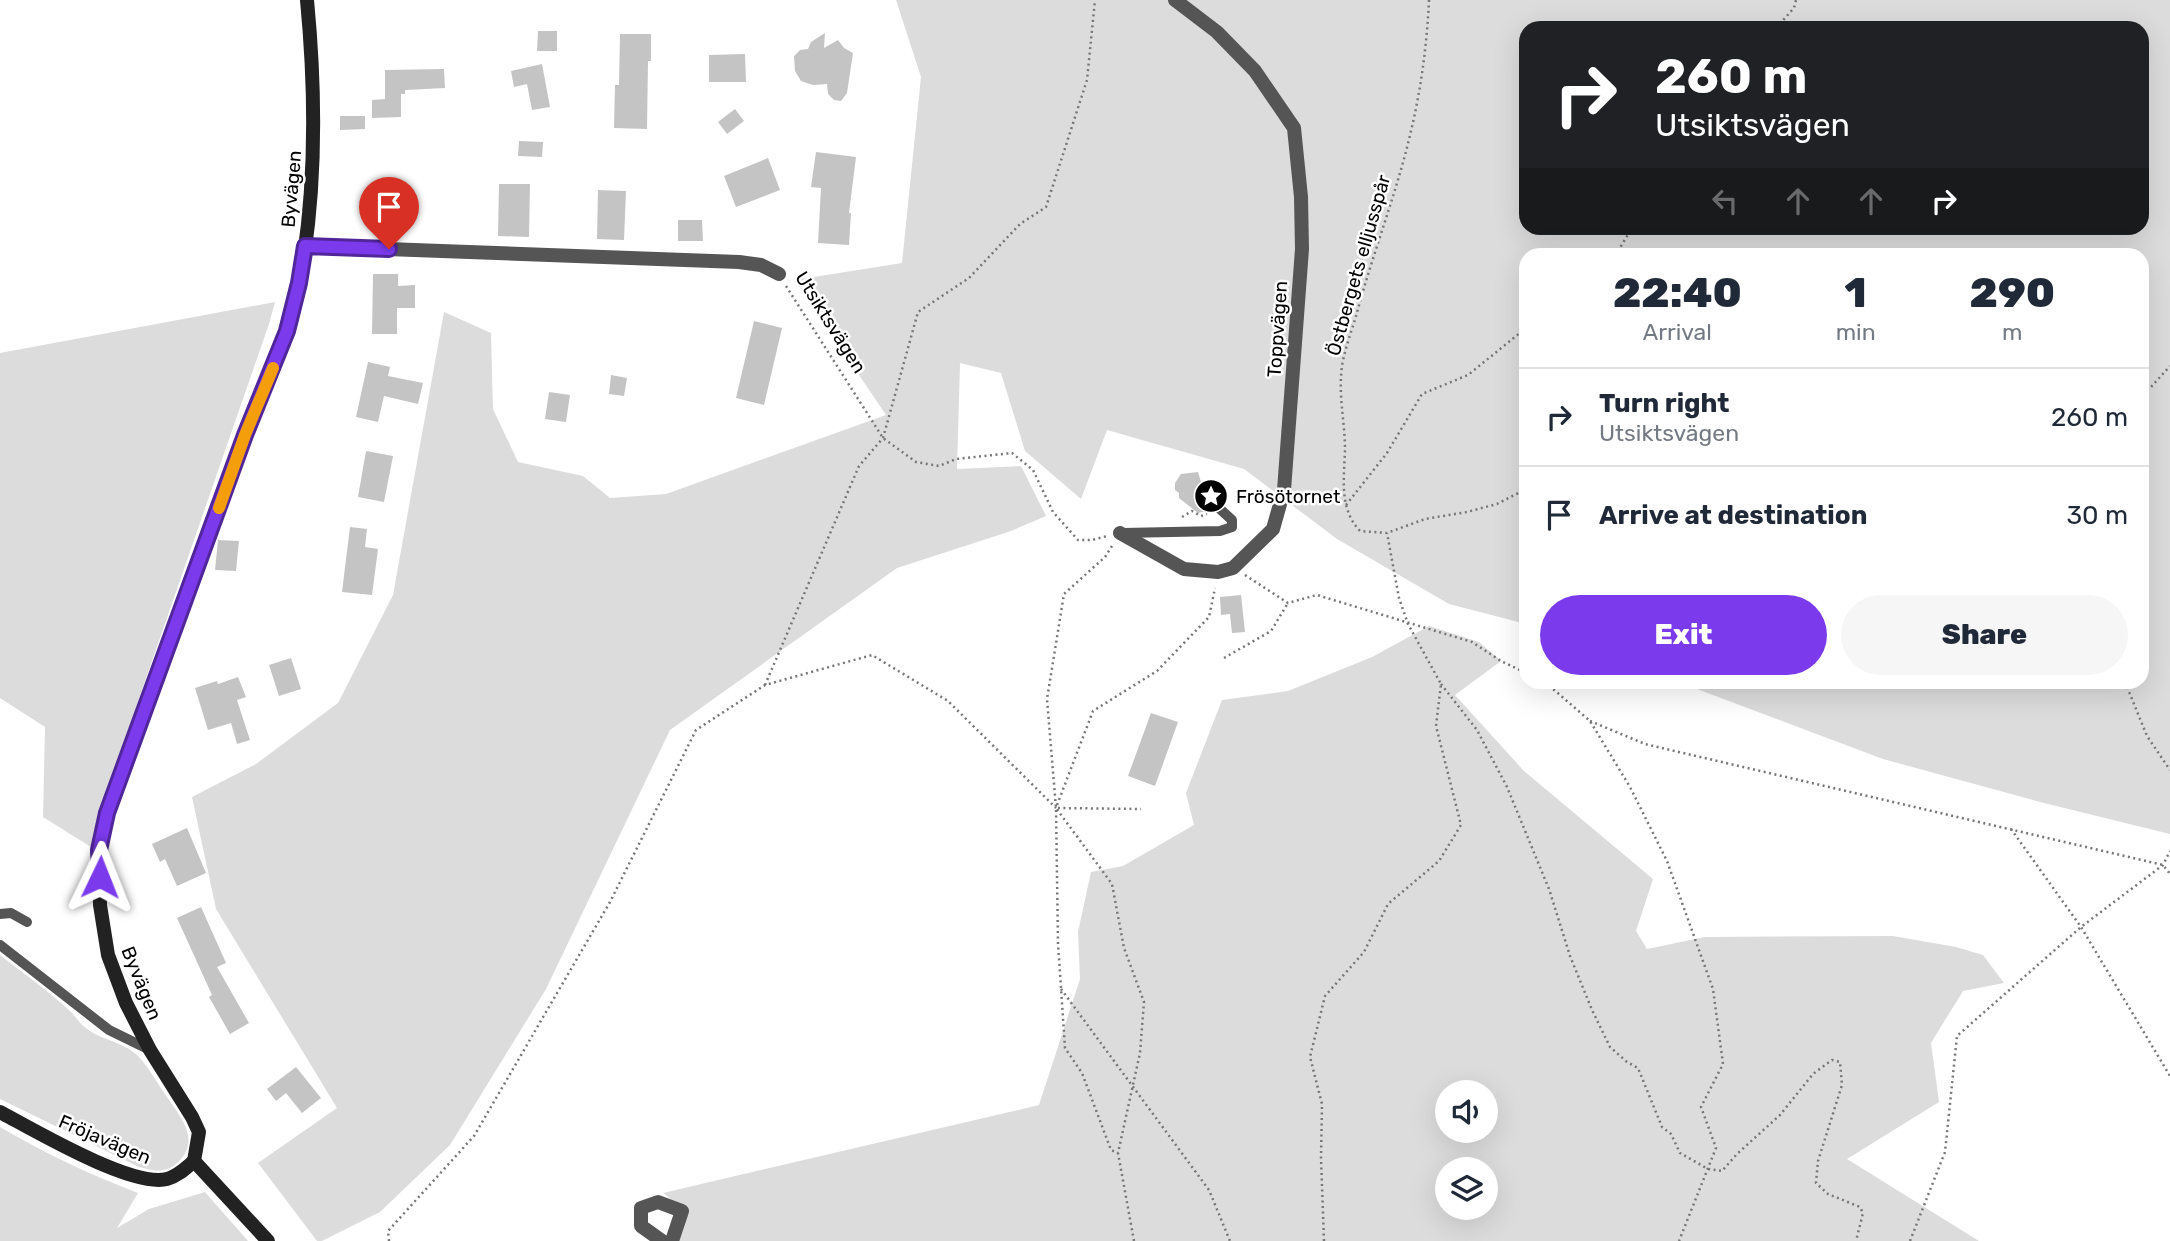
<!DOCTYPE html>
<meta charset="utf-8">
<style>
body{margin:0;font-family:Rubik,sans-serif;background:#f6f6f7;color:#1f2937;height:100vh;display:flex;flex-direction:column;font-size:26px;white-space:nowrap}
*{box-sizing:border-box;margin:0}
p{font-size:23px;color:#747a83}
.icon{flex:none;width:38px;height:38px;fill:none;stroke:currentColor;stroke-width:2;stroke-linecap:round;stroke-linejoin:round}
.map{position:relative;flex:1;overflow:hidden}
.sheet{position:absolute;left:1519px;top:248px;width:630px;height:441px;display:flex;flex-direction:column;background:#fff;border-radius:21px;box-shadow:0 7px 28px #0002}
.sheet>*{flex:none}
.guide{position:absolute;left:1519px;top:21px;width:630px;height:214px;border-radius:21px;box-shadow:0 7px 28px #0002;background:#202124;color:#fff;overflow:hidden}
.fabs{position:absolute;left:1435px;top:1080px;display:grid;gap:14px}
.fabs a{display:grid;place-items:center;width:63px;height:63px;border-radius:50%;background:#fff;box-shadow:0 7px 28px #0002;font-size:35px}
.pin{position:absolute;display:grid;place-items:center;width:60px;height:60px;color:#fff;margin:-72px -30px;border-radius:50% 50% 50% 0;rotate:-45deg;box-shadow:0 0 7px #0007}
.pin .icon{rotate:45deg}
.me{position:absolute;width:77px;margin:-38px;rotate:2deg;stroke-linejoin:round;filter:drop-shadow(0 0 5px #0008)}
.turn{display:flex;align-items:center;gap:24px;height:147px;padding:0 21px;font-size:32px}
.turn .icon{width:91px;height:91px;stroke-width:2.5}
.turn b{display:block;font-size:49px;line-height:60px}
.lanes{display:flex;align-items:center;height:66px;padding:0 21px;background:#0003;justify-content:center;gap:35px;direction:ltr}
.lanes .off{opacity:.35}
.eta{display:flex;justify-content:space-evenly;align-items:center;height:119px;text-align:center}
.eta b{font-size:42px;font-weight:800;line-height:49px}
.cta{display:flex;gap:14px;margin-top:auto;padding:14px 21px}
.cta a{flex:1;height:80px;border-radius:42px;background:#7c3aed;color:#fff;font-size:28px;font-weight:800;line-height:80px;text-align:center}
.cta a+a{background:#f6f6f7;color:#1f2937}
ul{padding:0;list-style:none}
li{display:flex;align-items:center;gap:21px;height:98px;padding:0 21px;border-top:2px solid #e0e1e3}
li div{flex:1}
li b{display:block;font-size:26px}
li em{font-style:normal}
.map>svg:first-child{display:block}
</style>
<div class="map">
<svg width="2170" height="1241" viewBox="0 0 2170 1241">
<rect width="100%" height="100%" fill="#fff"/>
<g fill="#dcdcdc" fill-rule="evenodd">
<path d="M896 0H2170V834L2040 802 1883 759 1681 683 2142 682V256H1526V624L1449 604 1337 539 1244 469 1107 430 1081 499 1025 451 1001 373 960 363 957 469 1021 466 1046 516 1011 531 897 568 670 730 546 989 450 1145 380 1212 322 1241H317L258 1163 337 1108 216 909 192 797 256 764 338 703 393 595 444 312 491 333 493 409 518 462 583 476 610 498 666 494 886 415 795 280 902 263 921 77ZM1526 28H2142V228H1526Z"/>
<polygon points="275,302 269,324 143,687 91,847 43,817 45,727 0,698 0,353"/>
<path d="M1429 626 1479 642 1501 661 1455 695 1524 771 1653 879 1636 931 1647 949 1705 937 1893 936 1956 947 1983 955 2004 983 1963 991 1931 1043 1939 1102 1847 1159 1979 1241H679L687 1212 663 1193 1039 1105 1080 979 1078 932 1091 872 1123 866 1194 825 1186 793 1222 700 1288 691 1372 657ZM1447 1092H1486V1130H1447ZM1447 1169H1486V1208H1447Z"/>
<path d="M0 955C24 974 49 991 71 1012 76 1017 80 1024 86 1028 98 1038 116 1041 129 1049 144 1058 153 1077 163 1091 175 1111 204 1138 178 1162 166 1174 154 1171 139 1167L0 1099Z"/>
<path d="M0 1127C46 1154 89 1174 138 1193L117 1228 149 1209 205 1192 248 1241H0Z"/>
</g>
<g fill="#c4c4c4">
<polygon points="538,31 557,31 557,51 537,51"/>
<polygon points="825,33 824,48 838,40 844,48 853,53 847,93 841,101 834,100 828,94 827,84 813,85 801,81 795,71 794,56 800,50 808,49 811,42"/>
<polygon points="620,34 651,34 651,61 648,61 647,129 614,128 615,85 619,85"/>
<polygon points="745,54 746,82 709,82 709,55"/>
<polygon points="542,64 550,107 532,110 527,84 514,87 511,71"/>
<polygon points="444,69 445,88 405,90 405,94 401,94 401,117 372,118 372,100 385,99 385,70"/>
<polygon points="735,109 744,121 727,134 718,122"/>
<polygon points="340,116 365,116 365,129 340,130"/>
<polygon points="519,141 543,142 542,157 518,156"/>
<polygon points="816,152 856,157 849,213 851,213 849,245 818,243 821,188 811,187"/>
<polygon points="768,158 780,190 736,207 724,176"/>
<polygon points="499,184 530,184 529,237 498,236"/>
<polygon points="598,190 626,191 624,240 597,239"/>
<polygon points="391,198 410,198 411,221 392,221"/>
<polygon points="678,220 702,220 703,241 678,241"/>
<polygon points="373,274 398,274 398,286 415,285 415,308 397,308 397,334 372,334"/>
<polygon points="754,321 782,328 764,405 736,398"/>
<polygon points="368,362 390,367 388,376 423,383 418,404 384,396 378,422 356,417"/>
<polygon points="611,375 627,378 624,396 609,394"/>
<polygon points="549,392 570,395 566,422 545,419"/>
<polygon points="366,451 393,456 384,502 358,497"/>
<polygon points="1198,472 1201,482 1220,497 1211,510 1198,513 1179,498 1179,493 1175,490 1175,483 1181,474"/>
<polygon points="350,527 367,529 365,547 378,549 372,595 342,592"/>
<polygon points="218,540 239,541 236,571 215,570"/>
<polygon points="1241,595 1245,632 1232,633 1230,614 1221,615 1220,597"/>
<polygon points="291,658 301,689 279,696 269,665"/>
<polygon points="238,677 246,697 237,700 250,740 237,744 231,723 208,730 195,688 217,681 218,684"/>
<polygon points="1151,713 1178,722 1155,786 1128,776"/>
<polygon points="187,828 206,873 177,886 165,859 160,862 152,844"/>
<polygon points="201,907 226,963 217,967 249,1023 230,1034 209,997 212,995 177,918"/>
<polygon points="296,1067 321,1098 302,1113 286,1093 276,1101 267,1089"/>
</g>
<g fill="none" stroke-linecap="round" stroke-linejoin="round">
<g stroke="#777" stroke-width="2.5" stroke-dasharray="2 3.5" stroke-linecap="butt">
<path d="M1429 0C1427 44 1421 89 1411 131 1397 192 1374 250 1358 309 1353 328 1345 347 1342 366 1338 395 1345 422 1345 450 1344 479 1339 509 1360 531L1387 533 1425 519 1467 512 1497 504 1526 489"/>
<polyline points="1776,28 1794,8 1796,0"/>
<polyline points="1615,256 1632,228"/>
<polyline points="786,286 883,438 916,462 939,466 956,459 1012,453 1033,470 1053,512 1078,540 1092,540 1107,536"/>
<polyline points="2142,393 2151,387 2170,366"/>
<polyline points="1346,505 1387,453 1422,394 1468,375 1526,328"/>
<polyline points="1182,517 1192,511 1201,516 1207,514"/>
<polyline points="1112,546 1105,557 1064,594 1047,699 1056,808 1058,943 1065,1048 1082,1073 1111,1150 1118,1153"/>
<polyline points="1245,575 1288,603 1317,595 1472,642 1501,661 1526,673"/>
<polyline points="1224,658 1271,631 1288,603"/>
<polyline points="1545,682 1590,721 1630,787 1667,861 1713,989 1723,1064 1701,1107 1716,1148 1679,1241"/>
<polyline points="2125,682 2147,736 2170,770"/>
<polyline points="1441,684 1477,730 1507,787 1549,889 1570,956 1592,1010 1610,1047 1627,1062 1638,1068 1662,1127 1671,1134 1680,1153 1708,1169 1722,1171 1737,1154 1780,1115 1813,1074 1832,1060 1840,1062 1842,1085 1818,1161 1816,1183 1828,1194 1860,1207 1863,1213 1856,1241"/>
<polyline points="765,685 859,466 883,438 918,312 969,278 1020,224 1046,207 1087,80 1095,0"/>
<polyline points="1590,721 1645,744 2163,865 2170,874"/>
<polyline points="1057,805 1093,711 1157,671 1209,617 1215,588"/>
<polyline points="2011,829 2081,927 2170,1076"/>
<polyline points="1061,989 1209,1190 1230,1241"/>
<polyline points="389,1241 388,1231 474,1136 610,902 696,730 765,685 872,655 948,701 1056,808"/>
<polyline points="1134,1241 1118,1153 1140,1053 1144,1002 1124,948 1112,884 1056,808 1141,809"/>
<polyline points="1324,1241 1321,1158 1322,1104 1310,1057 1325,996 1364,952 1388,904 1439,861 1461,825 1436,726 1441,684 1408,624 1399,598 1387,533"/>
<polyline points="1910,1241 1945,1152 1957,1036 2081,927 2163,865 2170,851"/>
</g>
<g stroke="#555" stroke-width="10">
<polyline points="1123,533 1220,531 1232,527 1232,520 1220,509"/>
<polyline points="0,914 11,913 27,922"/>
<polyline points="0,945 109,1030 150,1050"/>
</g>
<g stroke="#555" stroke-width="14">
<polyline points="305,246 739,262 761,265 779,274"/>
<polyline points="1120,533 1184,569 1218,572 1233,568 1273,529 1284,490 1302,249 1301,197 1294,128 1255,71 1217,32 1175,0"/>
<polyline points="662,1241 641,1226 641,1208 658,1202 682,1211 672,1241"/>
</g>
<g stroke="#222" stroke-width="14">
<path d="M0 1112C34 1130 132 1188 167 1179 178 1176 186 1168 194 1161"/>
<path d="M268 1241 194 1161 199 1132 192 1117 150 1050 126 1003 108 955 100 905 99 850 107 813C153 689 198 565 243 440 262 386 289 336 300 280 317 187 316 94 307 0"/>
</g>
</g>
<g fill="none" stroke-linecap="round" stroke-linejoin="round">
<g stroke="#51269a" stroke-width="18">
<polyline id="route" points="100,877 99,850 107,813 245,435 287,331 299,283 305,246 389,249"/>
</g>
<use href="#route" stroke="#7c3aed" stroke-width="12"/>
<polyline stroke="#f59e0b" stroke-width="12" points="219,508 245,435 273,368"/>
</g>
<defs>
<g id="sight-disc" transform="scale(1.75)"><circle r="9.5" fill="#000" stroke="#fff"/><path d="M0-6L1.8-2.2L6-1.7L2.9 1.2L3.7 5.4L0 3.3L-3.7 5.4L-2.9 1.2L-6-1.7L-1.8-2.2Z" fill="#fff"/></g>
</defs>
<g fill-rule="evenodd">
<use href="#sight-disc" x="1211" y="496"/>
</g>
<g text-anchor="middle" stroke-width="5" stroke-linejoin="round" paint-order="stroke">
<g font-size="19" fill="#000" stroke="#fff">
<text transform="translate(291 189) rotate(-85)" y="7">Byvägen</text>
<text transform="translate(1358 265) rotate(-74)" y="7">Östbergets elljusspår</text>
<text transform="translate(831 322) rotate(58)" y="7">Utsiktsvägen</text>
<text transform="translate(1277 329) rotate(-86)" y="7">Toppvägen</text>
<text transform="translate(142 983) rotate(68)" y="7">Byvägen</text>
<text transform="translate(105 1139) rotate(23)" y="7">Fröjavägen</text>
</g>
<g font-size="19" fill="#000" stroke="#fff" text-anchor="start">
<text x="1236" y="503">Frösötornet</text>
</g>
</g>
</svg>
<div class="fabs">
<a><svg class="icon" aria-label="sound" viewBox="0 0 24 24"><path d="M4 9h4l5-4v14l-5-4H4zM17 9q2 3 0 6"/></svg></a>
<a><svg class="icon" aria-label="layers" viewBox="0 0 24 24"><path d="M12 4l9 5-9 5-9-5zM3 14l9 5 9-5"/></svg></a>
</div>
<div class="pin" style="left:389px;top:249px;background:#d93025"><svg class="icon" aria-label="arrive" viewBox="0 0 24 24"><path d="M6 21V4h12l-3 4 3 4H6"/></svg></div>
<svg class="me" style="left:100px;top:877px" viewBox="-20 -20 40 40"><path d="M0-17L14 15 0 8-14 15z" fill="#7c3aed" stroke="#fff" stroke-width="4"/></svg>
<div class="guide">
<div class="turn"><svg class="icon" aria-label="right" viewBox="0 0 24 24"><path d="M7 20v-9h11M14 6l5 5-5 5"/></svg><div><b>260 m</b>Utsiktsvägen</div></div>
<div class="lanes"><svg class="icon off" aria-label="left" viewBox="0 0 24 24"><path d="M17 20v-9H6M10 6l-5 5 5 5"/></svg><svg class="icon off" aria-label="ahead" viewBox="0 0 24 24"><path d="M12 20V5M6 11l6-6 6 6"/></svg><svg class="icon off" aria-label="ahead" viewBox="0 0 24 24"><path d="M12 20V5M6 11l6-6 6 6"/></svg><svg class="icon" aria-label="right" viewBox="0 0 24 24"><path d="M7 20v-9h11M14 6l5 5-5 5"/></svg></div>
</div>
<section class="sheet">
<div class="eta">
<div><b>22:40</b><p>Arrival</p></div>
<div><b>1</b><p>min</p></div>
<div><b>290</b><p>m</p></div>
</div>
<ul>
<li><svg class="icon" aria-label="right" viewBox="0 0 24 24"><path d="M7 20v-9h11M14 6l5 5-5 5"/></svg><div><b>Turn right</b><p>Utsiktsvägen</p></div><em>260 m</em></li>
<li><svg class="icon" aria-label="arrive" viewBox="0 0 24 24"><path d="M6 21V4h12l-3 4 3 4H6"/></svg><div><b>Arrive at destination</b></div><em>30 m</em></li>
</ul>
<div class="cta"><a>Exit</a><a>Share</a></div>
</section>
</div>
